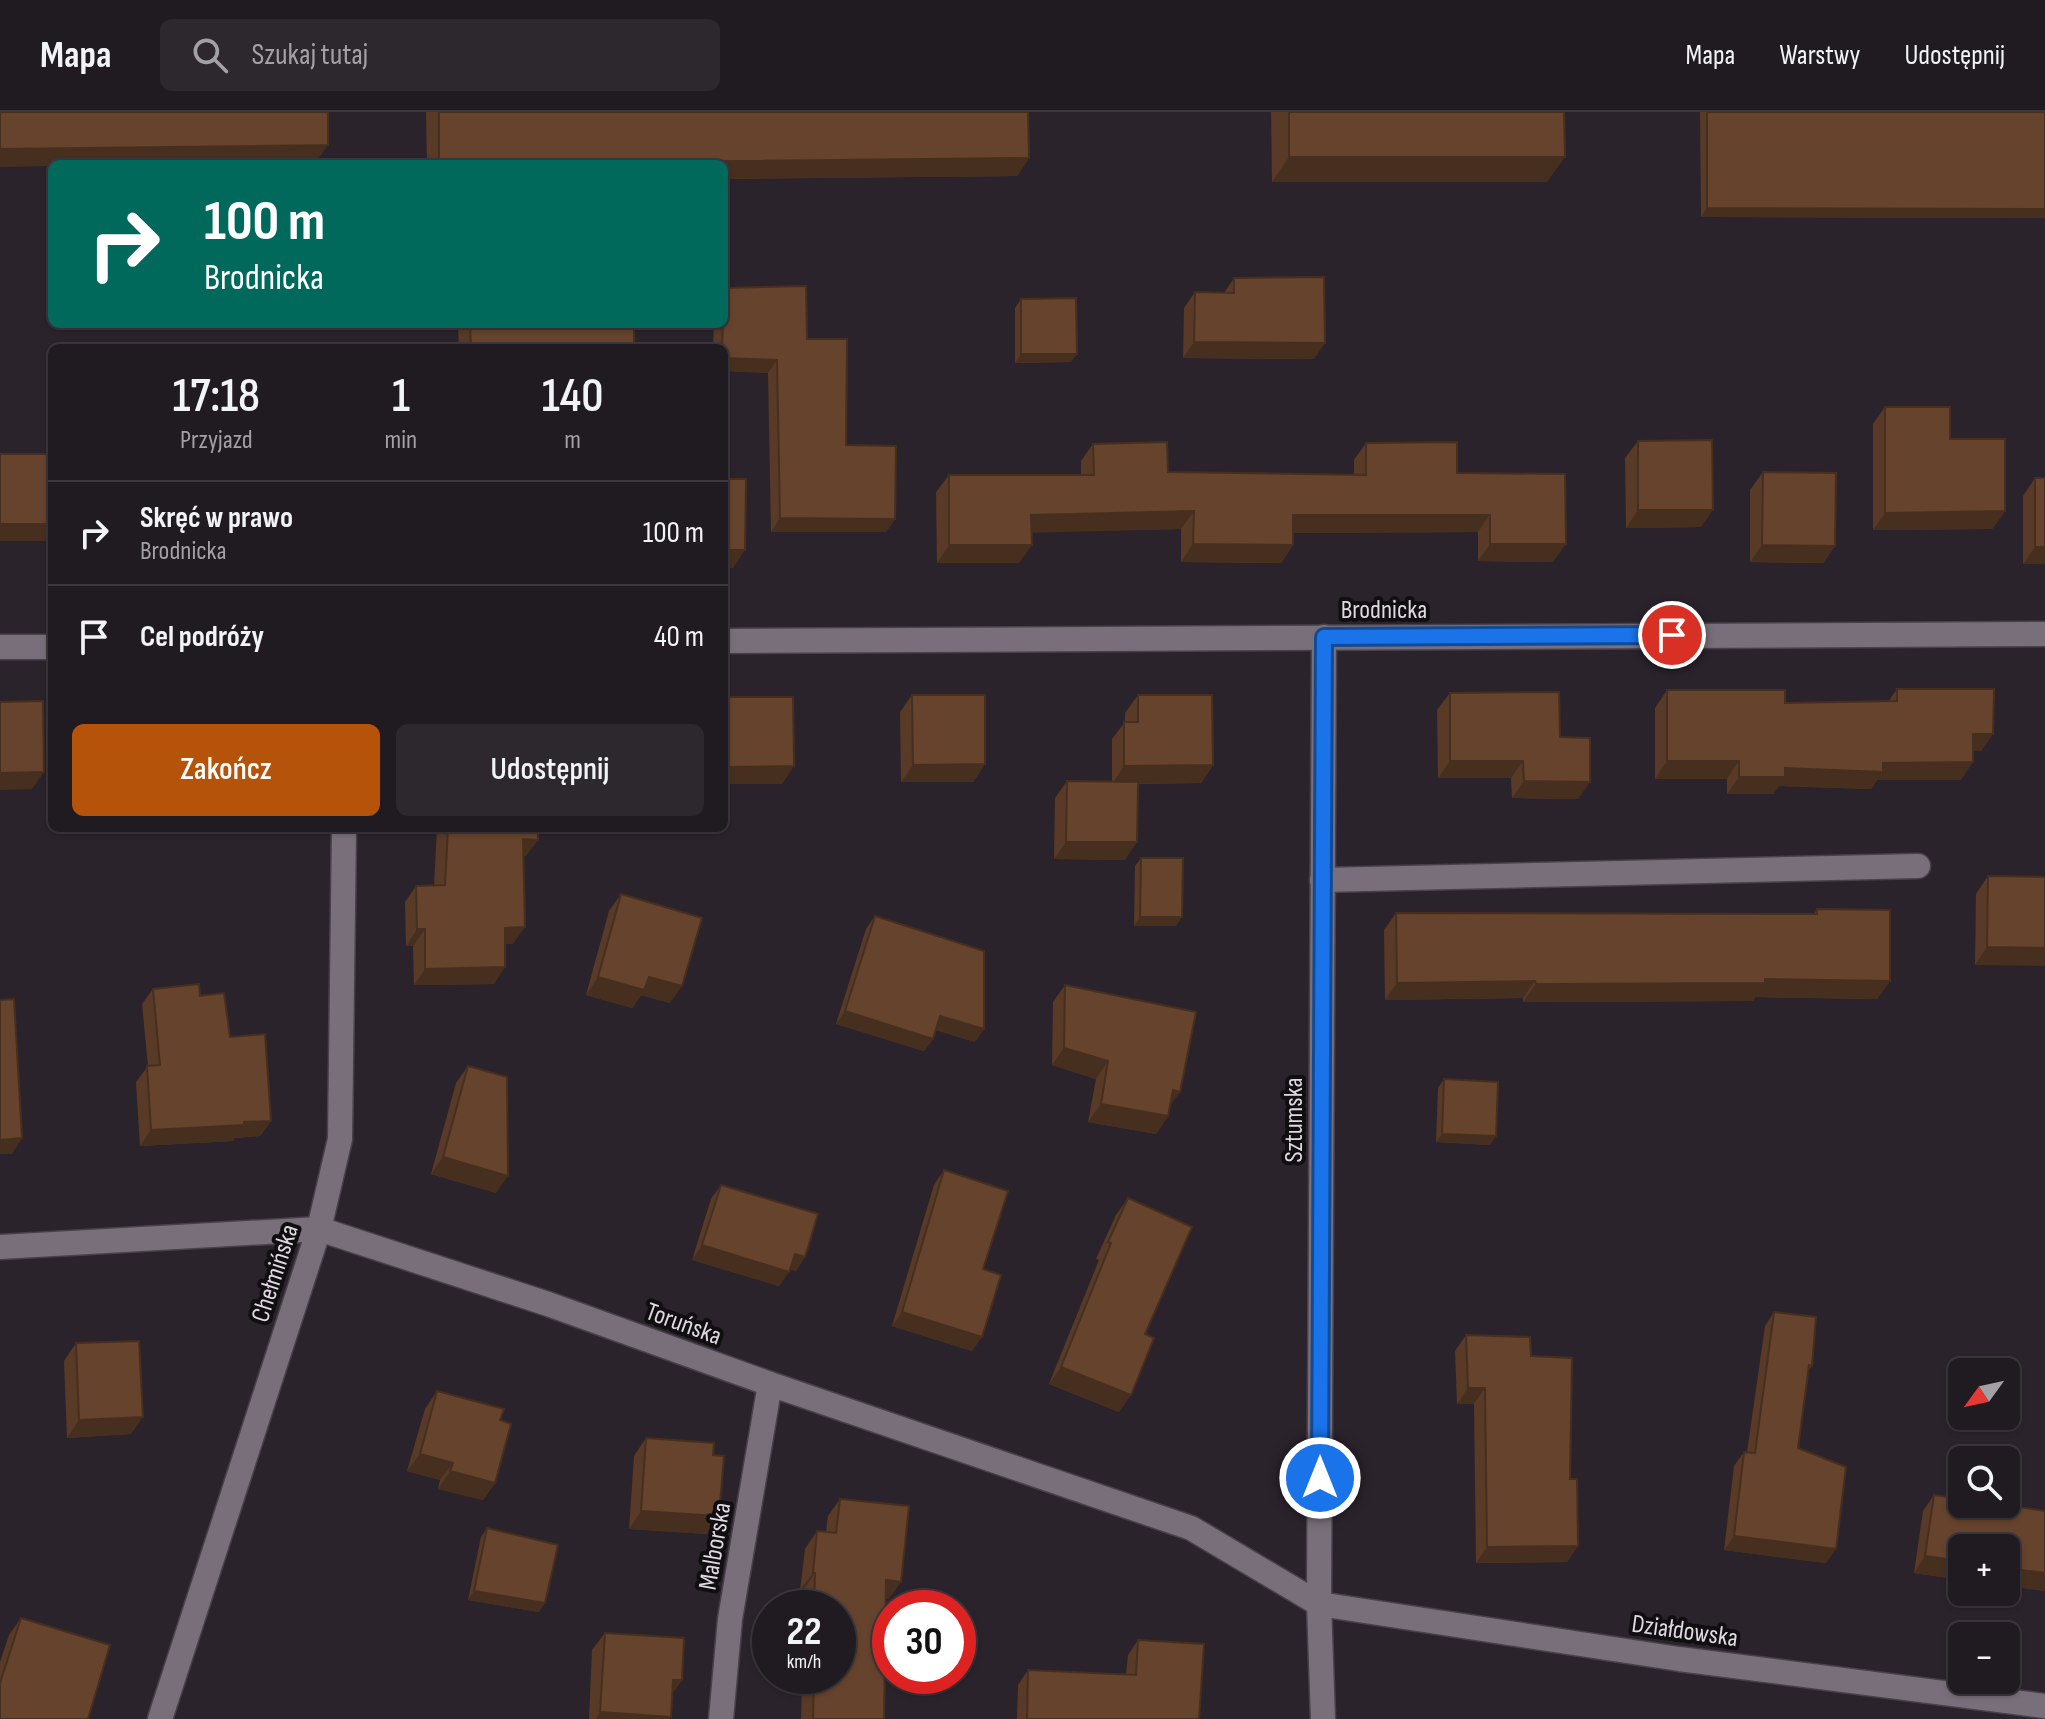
<!DOCTYPE html>
<html lang="pl">
<meta charset="utf-8">
<style>
body{margin:0;font-family:"Sofia Sans Condensed",sans-serif;background:#2d272e;color:#f1f3f6;height:100vh;display:flex;flex-direction:column;font-size:30px;white-space:nowrap}
*{box-sizing:border-box;margin:0}
p{font-size:26px;color:#a2a1a5}
.icon{flex:none;width:44px;height:44px;fill:none;stroke:currentColor;stroke-width:2;stroke-linecap:round;stroke-linejoin:round}
.map{position:relative;flex:1;overflow:hidden}
.sheet{position:absolute;left:48px;top:232px;width:680px;height:488px;display:flex;flex-direction:column;background:#201a21;border-radius:12px;box-shadow:0 2px 6px #0004,0 0 0 2px #3d383f}
.sheet>*{flex:none}
.top-card{position:absolute;left:48px;top:48px;width:680px;height:168px;border-radius:12px;box-shadow:0 2px 6px #0004,0 0 0 2px #3d383f;background:#00695c;color:#fff;overflow:hidden}
.needle{width:52px;rotate:237deg}
.tools{position:absolute;left:1948px;top:1246px;display:grid;gap:16px}
.tools a{display:grid;place-items:center;width:72px;height:72px;border-radius:12px;background:#201a21;box-shadow:0 2px 6px #0004,0 0 0 2px #3d383f;font-size:40px}
.speed{position:absolute;left:752px;top:1478px;display:flex;gap:16px;font-size:40px;font-weight:700;text-align:center}
.speed>*{display:grid;place-content:center;width:104px;height:104px;border-radius:50%;background:#201a21;box-shadow:0 2px 6px #0004,0 0 0 2px #3d383f;line-height:1}
.speed small{font-size:20px;font-weight:400}
.speed .limit{border:12px solid #d22;background:#fff;color:#111}
.pin{position:absolute;display:grid;place-items:center;width:68px;height:68px;color:#fff;margin:-34px;border:4px solid #fff;border-radius:50%;box-shadow:0 2px 8px #0007}
.me{position:absolute;width:88px;margin:-44px;rotate:0deg;stroke-linejoin:round;filter:drop-shadow(0 0 6px #0008)}
.turn{display:flex;align-items:center;gap:28px;height:168px;padding:0 24px;font-size:36px}
.turn .icon{width:104px;height:104px;stroke-width:2.5}
.turn b{display:block;font-size:56px;line-height:68px}
.eta{display:flex;justify-content:space-evenly;align-items:center;height:136px;text-align:center}
.eta b{font-size:48px;font-weight:600;line-height:56px}
.button{display:flex;gap:16px;margin-top:auto;padding:16px 24px}
.button a{flex:1;height:92px;border-radius:12px;background:#b45309;color:#fff;font-size:32px;font-weight:600;line-height:92px;text-align:center}
.button a+a{background:#2d272e;color:#f1f3f6}
ul{padding:0;list-style:none}
li{display:flex;align-items:center;gap:24px;height:104px;padding:0 24px;border-top:2px solid #3d383f}
li div{flex:1}
li b{display:block;font-size:30px}
li em{font-style:normal}
header{display:flex;align-items:center;gap:48px;box-sizing:border-box;height:112px;padding:0 40px;background:#201a21;border-bottom:2px solid #3d383f}
header strong{font-size:38px}
nav{display:flex;gap:44px;margin-inline-start:auto;font-size:28px}
.search{width:560px;height:72px;background:#2d272e;display:flex;align-items:center;gap:20px;box-sizing:border-box;padding:0 28px;border-radius:12px;color:#a2a1a5;font-size:30px}
.map>svg:first-child{display:block}
</style>
<header>
<strong>Mapa</strong>
<div class="search"><svg class="icon" aria-label="search" viewBox="0 0 24 24"><circle cx="10" cy="10" r="6"/><path d="M15 15l6 6"/></svg>Szukaj tutaj</div>
<nav><a>Mapa</a><a>Warstwy</a><a>Udostępnij</a></nav>
</header>
<div class="map">
<svg width="2045" height="1607" viewBox="0 0 2045 1607">
<rect width="100%" height="100%" fill="#2b232c"/>
<g fill="none" stroke-linecap="round" stroke-linejoin="round">
<g stroke="#48414a" stroke-width="27">
<polyline id="lane" points="1322,768 1918,754"/>
</g>
<g stroke="#48414a" stroke-width="27">
<g id="street">
<polyline points="724,529 2045,522"/>
<polyline points="0,535 52,535"/>
<polyline points="0,1135 319,1117 548,1192 770,1272 1191,1416 1319,1492 1679,1547 2045,1594"/>
<polyline points="160,1607 319,1117 340,1027 344,716"/>
<polyline points="721,1607 730,1507 770,1272"/>
<polyline points="1323,1607 1319,1492 1324,525"/>
</g>
</g>
<use href="#lane" stroke="#796f7a" stroke-width="24"/>
<use href="#street" stroke="#796f7a" stroke-width="24"/>
</g>
<g fill="#583a26">
<polygon points="426,0 1028,0 1029,46 1017,64 724,67 724,52 427,52"/>
<polygon points="1271,0 1564,0 1547,70 1272,70"/>
<polygon points="1700,0 2045,0 2045,106 1701,105"/>
<polygon points="1234,166 1314,247 1183,246 1184,196 1195,180 1224,181"/>
<polygon points="1021,187 1071,250 1015,251 1015,196"/>
<polygon points="460,212 634,212 634,236 459,236 458,215"/>
<polygon points="714,212 724,212 807,227 846,333 895,407 886,420 771,420 768,261 724,259 724,236 713,236"/>
<polygon points="1885,295 1950,327 2005,399 1992,417 1873,418 1873,312"/>
<polygon points="1638,329 1701,415 1626,416 1625,346"/>
<polygon points="1366,331 1457,361 1553,450 1478,449 1478,420 1293,421 1293,433 1281,451 1181,450 1181,417 1031,420 1019,451 937,451 936,380 949,363 1081,363 1081,349 1093,332 1168,360 1354,363 1354,348"/>
<polygon points="1763,360 1835,434 1823,451 1750,450 1750,378"/>
<polygon points="2035,366 2045,366 2045,452 2023,452 2023,384"/>
<polygon points="1897,577 1993,622 1981,639 1973,639 1961,668 1877,668 1871,677 1779,674 1773,682 1727,682 1727,667 1655,667 1655,596 1667,578 1785,591 1888,590"/>
<polygon points="1450,581 1560,625 1578,687 1512,686 1511,666 1438,666 1437,598"/>
<polygon points="912,583 985,652 973,670 901,670 900,600"/>
<polygon points="1138,583 1213,653 1201,671 1138,672 1125,748 1054,747 1055,686 1067,669 1112,669 1112,627 1125,610 1125,601"/>
<polygon points="437,716 538,716 526,744 523,744 513,832 505,832 494,872 414,873 413,834 406,834 405,790 416,774 434,774"/>
<polygon points="1141,746 1176,814 1134,814 1135,754"/>
<polygon points="1988,764 2045,765 1975,853 1976,782"/>
<polygon points="621,782 670,891 641,883 632,896 586,883 609,799"/>
<polygon points="1817,797 1890,869 1877,887 1755,885 1753,889 1523,890 1523,886 1385,888 1384,818 1396,801 1814,802"/>
<polygon points="875,804 975,930 936,918 933,927 924,939 836,912 866,817"/>
<polygon points="1065,873 1180,980 1170,993 1168,1004 1156,1022 1088,1010 1096,967 1052,953 1053,890"/>
<polygon points="153,877 200,884 230,925 271,1009 260,1024 235,1026 233,1029 140,1034 136,970 148,954 142,892"/>
<polygon points="468,954 496,1081 431,1062 456,971"/>
<polygon points="1444,967 1490,1033 1436,1030 1438,976"/>
<polygon points="944,1058 983,1157 972,1239 892,1214 934,1073"/>
<polygon points="721,1073 805,1145 796,1159 790,1157 779,1174 692,1148 711,1087"/>
<polygon points="1128,1086 1145,1222 1119,1300 1049,1272 1099,1148 1096,1147 1116,1103"/>
<polygon points="1774,1200 1812,1254 1808,1259 1798,1336 1826,1451 1724,1438 1734,1354 1744,1340 1747,1340 1765,1214"/>
<polygon points="1466,1223 1570,1367 1578,1434 1567,1450 1476,1451 1474,1292 1457,1292 1455,1239"/>
<polygon points="76,1231 131,1322 67,1326 64,1249"/>
<polygon points="437,1279 500,1308 495,1371 483,1388 438,1377 440,1368 407,1359 425,1297"/>
<polygon points="646,1326 707,1422 629,1417 634,1344"/>
<polygon points="1934,1383 1962,1387 1962,1392 1998,1392 2045,1399 2045,1479 2006,1474 2006,1436 1962,1436 1962,1468 1914,1461 1923,1399"/>
<polygon points="840,1387 889,1487 885,1487 884,1607 801,1607 802,1564 838,1564 838,1496 803,1496 803,1479 800,1478 805,1437 817,1419 826,1420 828,1404"/>
<polygon points="487,1416 539,1500 468,1488 481,1425"/>
<polygon points="21,1506 0,1607 0,1550 9,1523"/>
<polygon points="605,1521 682,1568 672,1582 669,1607 589,1607 592,1538"/>
<polygon points="1138,1528 1199,1607 1017,1607 1018,1573 1028,1558 1126,1562 1128,1543"/>
</g>
<g fill="#472f1f">
<polygon points="328,33 316,50 52,52 52,54 0,55 0,37"/>
<polygon points="1289,45 1565,45 1547,70 1272,70"/>
<polygon points="1029,46 1017,64 724,67 724,52 497,52"/>
<polygon points="1707,96 2045,97 2045,106 1701,105"/>
<polygon points="1194,230 1325,231 1314,247 1183,246"/>
<polygon points="1021,242 1077,242 1071,250 1015,251"/>
<polygon points="724,246 777,248 768,261 724,259"/>
<polygon points="1638,398 1713,398 1701,415 1626,416"/>
<polygon points="1194,399 1181,417 1019,421 1031,403"/>
<polygon points="2005,399 1992,417 1873,418 1885,401"/>
<polygon points="1293,403 1490,403 1478,420 1281,421"/>
<polygon points="780,406 895,407 886,420 771,420"/>
<rect x="0" y="412" width="52" height="17"/>
<polygon points="1193,432 1293,433 1281,451 1181,450"/>
<polygon points="1490,432 1566,432 1553,450 1478,449"/>
<polygon points="949,433 1032,433 1019,451 937,451"/>
<polygon points="1762,433 1835,434 1823,451 1750,450"/>
<polygon points="2035,435 2045,435 2045,452 2023,452"/>
<polygon points="724,438 745,438 733,456 724,456"/>
<polygon points="1973,622 1993,622 1981,639 1960,639"/>
<polygon points="1450,649 1523,649 1511,666 1438,666"/>
<polygon points="1667,649 1739,649 1727,667 1655,667"/>
<polygon points="1973,650 1961,668 1877,668 1871,677 1779,674 1773,682 1727,682 1739,665 1785,656 1883,651"/>
<polygon points="985,652 973,670 901,670 913,653"/>
<polygon points="1213,653 1201,671 1112,672 1124,654"/>
<polygon points="794,654 782,672 724,672 724,655"/>
<polygon points="44,660 32,677 0,678 0,661"/>
<polygon points="1524,669 1590,670 1578,687 1512,686"/>
<polygon points="523,727 538,728 526,744 511,744"/>
<polygon points="1066,730 1137,730 1125,748 1054,747"/>
<polygon points="1140,805 1182,805 1176,814 1134,814"/>
<polygon points="525,815 513,832 493,832 505,816"/>
<polygon points="417,817 425,817 413,834 406,834"/>
<polygon points="1987,835 2045,836 2045,854 1975,853"/>
<polygon points="505,855 494,872 414,873 425,857"/>
<polygon points="598,865 649,865 682,874 670,891 641,883 632,896 586,883"/>
<polygon points="1765,867 1890,869 1877,887 1755,885 1753,889 1523,890 1536,872"/>
<polygon points="1535,869 1523,886 1385,888 1397,871"/>
<polygon points="845,899 933,927 924,939 836,912"/>
<polygon points="940,904 984,917 975,930 931,916"/>
<polygon points="1064,936 1108,949 1096,967 1052,953"/>
<polygon points="1173,978 1180,980 1167,997"/>
<polygon points="1101,992 1168,1004 1156,1022 1088,1010"/>
<polygon points="271,1009 260,1024 235,1026 233,1029 140,1034 151,1018"/>
<polygon points="1442,1022 1496,1024 1490,1033 1436,1030"/>
<polygon points="22,1026 12,1042 0,1042 0,1028"/>
<polygon points="443,1045 508,1064 496,1081 431,1062"/>
<polygon points="702,1133 789,1160 779,1174 692,1148"/>
<polygon points="795,1142 805,1145 796,1159 785,1156"/>
<polygon points="902,1200 982,1225 972,1239 892,1214"/>
<polygon points="1061,1255 1131,1283 1119,1300 1049,1272"/>
<polygon points="1468,1276 1485,1276 1474,1292 1457,1292"/>
<polygon points="143,1305 131,1322 67,1326 79,1308"/>
<polygon points="420,1342 453,1351 440,1368 407,1359"/>
<polygon points="450,1359 495,1371 483,1388 438,1377"/>
<polygon points="641,1399 719,1404 707,1422 629,1417"/>
<polygon points="1734,1424 1836,1437 1826,1451 1724,1438"/>
<polygon points="1578,1434 1567,1450 1476,1451 1487,1435"/>
<polygon points="1925,1444 1962,1449 1962,1468 1914,1461"/>
<polygon points="2006,1456 2045,1461 2045,1479 2006,1474"/>
<polygon points="813,1461 815,1461 803,1479 800,1478"/>
<polygon points="886,1468 901,1470 889,1487 873,1485"/>
<polygon points="474,1479 545,1491 539,1500 468,1488"/>
<polygon points="673,1568 682,1568 670,1585"/>
<polygon points="600,1600 671,1605 669,1607 596,1607"/>
</g>
<g fill="#66432c" stroke="#472f1f" stroke-width="2">
<polygon points="0,0 328,0 328,33 0,37"/>
<polygon points="439,0 1028,0 1029,46 439,52"/>
<polygon points="1289,0 1564,0 1565,45 1289,45"/>
<polygon points="1707,0 2045,0 2045,97 1707,96"/>
<polygon points="1324,165 1325,231 1194,230 1195,180 1234,181 1234,166"/>
<polygon points="806,174 807,227 847,227 846,333 896,334 895,407 780,406 777,248 724,246 724,236 722,236 724,176"/>
<polygon points="1076,186 1077,242 1021,242 1021,187"/>
<polygon points="470,212 634,212 634,236 471,236"/>
<polygon points="1885,295 1950,295 1950,327 2005,327 2005,399 1885,401"/>
<polygon points="1712,328 1713,398 1638,398 1638,329"/>
<polygon points="1167,330 1168,360 1366,363 1366,331 1457,330 1457,361 1565,362 1566,432 1490,432 1490,403 1293,403 1293,433 1193,432 1194,399 1031,403 1032,433 949,433 949,363 1094,363 1093,332"/>
<rect x="0" y="342" width="52" height="70"/>
<polygon points="1763,360 1836,361 1835,434 1762,433"/>
<rect x="2035" y="366" width="10" height="69"/>
<polygon points="724,367 746,367 745,438 724,438"/>
<polygon points="1897,577 1994,577 1993,622 1973,622 1973,650 1883,651 1883,660 1785,656 1785,665 1739,665 1739,649 1667,649 1667,578 1785,578 1785,591 1897,589"/>
<polygon points="1559,580 1560,625 1590,626 1590,670 1524,669 1523,649 1450,649 1450,581"/>
<polygon points="912,583 985,583 985,652 913,653"/>
<polygon points="1138,583 1212,583 1213,653 1124,654 1124,610 1138,610"/>
<polygon points="724,585 793,585 794,654 724,655"/>
<polygon points="43,589 44,660 0,661 0,590"/>
<polygon points="1067,669 1138,670 1137,730 1066,730"/>
<polygon points="448,716 538,716 538,728 523,727 525,815 505,816 505,855 425,857 425,817 417,817 416,774 445,773"/>
<polygon points="1141,746 1183,746 1182,805 1140,805"/>
<polygon points="1988,764 2045,765 2045,836 1987,835"/>
<polygon points="621,782 702,806 682,874 649,865 644,878 598,865"/>
<polygon points="1817,797 1890,798 1890,869 1765,867 1765,871 1536,872 1535,869 1397,871 1396,801 1817,802"/>
<polygon points="875,804 984,839 984,917 940,904 933,927 845,899"/>
<polygon points="199,872 200,884 224,881 230,925 265,922 271,1009 244,1010 244,1013 151,1018 147,954 160,953 153,877"/>
<polygon points="1065,873 1196,900 1180,980 1173,978 1168,1004 1101,992 1108,949 1064,936"/>
<polygon points="14,887 22,1026 0,1028 0,888"/>
<polygon points="468,954 507,965 508,1064 443,1045"/>
<polygon points="1444,967 1498,970 1496,1024 1442,1022"/>
<polygon points="944,1058 1008,1079 983,1157 1001,1163 982,1225 902,1200"/>
<polygon points="721,1073 818,1102 805,1145 795,1142 789,1160 702,1133"/>
<polygon points="1128,1086 1192,1115 1145,1222 1154,1226 1131,1283 1061,1255 1111,1131 1108,1130"/>
<polygon points="1774,1200 1816,1205 1812,1254 1809,1253 1798,1336 1846,1355 1836,1437 1734,1424 1744,1340 1755,1341"/>
<polygon points="1466,1223 1530,1225 1531,1244 1572,1246 1570,1367 1577,1367 1578,1434 1487,1435 1485,1276 1468,1276"/>
<polygon points="139,1229 143,1305 79,1308 76,1231"/>
<polygon points="437,1279 504,1297 500,1308 511,1312 495,1371 450,1359 453,1351 420,1342"/>
<polygon points="646,1326 714,1331 713,1343 724,1344 719,1404 641,1399"/>
<polygon points="1934,1383 1962,1387 1962,1392 1998,1392 2045,1399 2045,1461 2006,1456 2006,1436 1962,1436 1962,1449 1925,1444"/>
<polygon points="840,1387 909,1394 901,1470 886,1468 884,1607 813,1607 814,1564 838,1564 838,1496 814,1496 815,1461 813,1461 817,1419 836,1421"/>
<polygon points="487,1416 558,1433 545,1491 474,1479"/>
<polygon points="21,1506 110,1533 88,1607 0,1607 0,1571"/>
<polygon points="605,1521 684,1526 682,1568 673,1568 671,1605 600,1600"/>
<polygon points="1138,1528 1204,1532 1199,1607 1027,1607 1028,1558 1136,1563"/>
</g>
<g fill="none" stroke-linecap="round" stroke-linejoin="round">
<g stroke="#114b97" stroke-width="20">
<polyline id="route" points="1320,1366 1324,525 1672,523"/>
</g>
<use href="#route" stroke="#1a73e8" stroke-width="14"/>
</g>
<g text-anchor="middle" stroke-width="8" stroke-linejoin="round" paint-order="stroke">
<g font-size="26" fill="#dfd9e0" stroke="#110e12">
<text x="1384" y="506">Brodnicka</text>
<text transform="translate(1293 1008) rotate(-90)" y="9">Sztumska</text>
<text transform="translate(274 1161) rotate(-72)" y="9">Chełmińska</text>
<text transform="translate(684 1211) rotate(20)" y="9">Toruńska</text>
<text transform="translate(714 1434) rotate(-80)" y="9">Malborska</text>
<text transform="translate(1685 1518) rotate(8)" y="9">Działdowska</text>
</g>
</g>
</svg>
<div class="tools">
<a><svg class="needle" viewBox="-14 -14 28 28"><path d="M0-13l5 13h-10z" fill="#e53935"/><path d="M0 13l5-13h-10z" fill="#a2a1a5"/></svg></a>
<a><svg class="icon" aria-label="search" viewBox="0 0 24 24"><circle cx="10" cy="10" r="6"/><path d="M15 15l6 6"/></svg></a>
<a>+</a>
<a>−</a>
</div>
<div class="speed"><div>22<small>km/h</small></div><div class="limit">30</div></div>
<div class="pin" style="left:1672px;top:523px;background:#d93025"><svg class="icon" aria-label="arrive" viewBox="0 0 24 24"><path d="M6 21V4h12l-3 4 3 4H6"/></svg></div>
<svg class="me" style="left:1320px;top:1366px" viewBox="-20 -20 40 40"><circle r="17" fill="#1a73e8" stroke="#fff" stroke-width="3"/><path d="M0-11L8 9 0 5-8 9z" fill="#fff"/></svg>
<div class="top-card">
<div class="turn"><svg class="icon" aria-label="right" viewBox="0 0 24 24"><path d="M7 20v-9h11M14 6l5 5-5 5"/></svg><div><b>100 m</b>Brodnicka</div></div>
</div>
<section class="sheet">
<div class="eta">
<div><b>17:18</b><p>Przyjazd</p></div>
<div><b>1</b><p>min</p></div>
<div><b>140</b><p>m</p></div>
</div>
<ul>
<li><svg class="icon" aria-label="right" viewBox="0 0 24 24"><path d="M7 20v-9h11M14 6l5 5-5 5"/></svg><div><b>Skręć w prawo</b><p>Brodnicka</p></div><em>100 m</em></li>
<li><svg class="icon" aria-label="arrive" viewBox="0 0 24 24"><path d="M6 21V4h12l-3 4 3 4H6"/></svg><div><b>Cel podróży</b></div><em>40 m</em></li>
</ul>
<div class="button"><a>Zakończ</a><a>Udostępnij</a></div>
</section>
</div>
